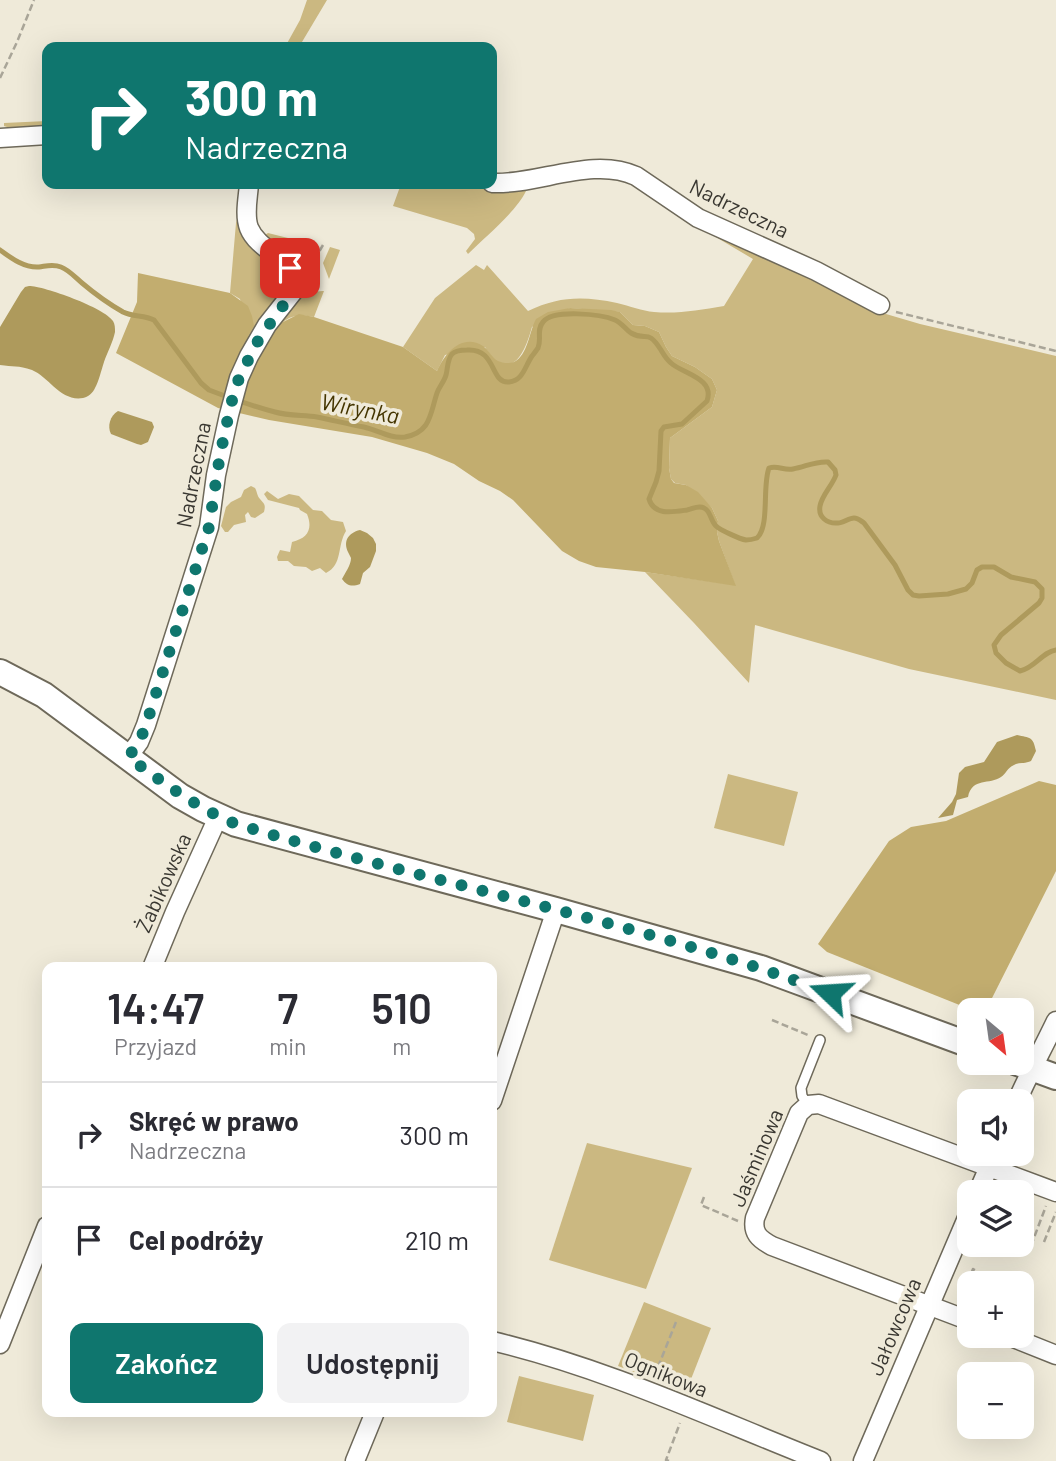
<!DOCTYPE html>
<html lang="pl">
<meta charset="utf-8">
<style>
body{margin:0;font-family:Barlow,sans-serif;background:#f2f2f3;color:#2b2b33;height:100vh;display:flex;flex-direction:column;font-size:26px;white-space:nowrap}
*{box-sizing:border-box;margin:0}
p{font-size:23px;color:#7c7c81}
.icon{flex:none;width:38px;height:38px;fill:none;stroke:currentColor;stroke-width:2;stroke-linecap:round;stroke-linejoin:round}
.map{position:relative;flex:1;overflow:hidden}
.panel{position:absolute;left:42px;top:962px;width:455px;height:455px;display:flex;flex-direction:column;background:#fff;border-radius:14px;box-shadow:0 7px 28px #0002}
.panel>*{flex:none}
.banner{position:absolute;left:42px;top:42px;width:455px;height:147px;border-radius:14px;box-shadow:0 7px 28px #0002;background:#0f766e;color:#fff;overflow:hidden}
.needle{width:46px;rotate:151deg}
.controls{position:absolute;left:957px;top:998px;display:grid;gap:14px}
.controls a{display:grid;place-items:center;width:77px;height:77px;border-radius:14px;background:#fff;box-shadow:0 7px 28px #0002;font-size:35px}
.pin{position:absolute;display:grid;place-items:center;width:60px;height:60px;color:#fff;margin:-30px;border-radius:14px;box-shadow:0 4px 10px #0006}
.me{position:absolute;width:77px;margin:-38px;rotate:290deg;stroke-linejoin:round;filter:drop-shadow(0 0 5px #0008)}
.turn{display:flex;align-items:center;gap:24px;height:147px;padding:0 28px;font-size:32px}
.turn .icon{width:91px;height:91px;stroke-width:2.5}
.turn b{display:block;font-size:49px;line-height:60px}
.eta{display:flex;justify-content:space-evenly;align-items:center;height:119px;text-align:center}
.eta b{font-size:42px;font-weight:600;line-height:49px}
.button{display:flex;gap:14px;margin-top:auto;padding:14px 28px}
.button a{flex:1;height:80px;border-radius:14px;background:#0f766e;color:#fff;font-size:28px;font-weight:600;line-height:80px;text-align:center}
.button a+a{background:#f2f2f3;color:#2b2b33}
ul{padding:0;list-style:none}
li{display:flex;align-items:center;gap:21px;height:105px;padding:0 28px;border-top:2px solid #e1e1e2}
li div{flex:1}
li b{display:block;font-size:26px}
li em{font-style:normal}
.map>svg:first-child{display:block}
</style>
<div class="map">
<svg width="1056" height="1461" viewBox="0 0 1056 1461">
<rect width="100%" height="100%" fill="#efead9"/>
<g fill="#cbb881">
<polygon points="307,0 327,0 299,47 285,47 300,20"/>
<polygon points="47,121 47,127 13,129 4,126 4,123"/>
<path d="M401 184H462L526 188V191C516 212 485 237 468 254L466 251 475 239 474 234 467 228 393 206Z"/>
<polygon points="242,201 277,265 291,280 252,340 248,336 240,299 230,293 236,223"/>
<polygon points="254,223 265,235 268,233 316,245 305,260 298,262 294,261 272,247"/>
<path d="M692 223 886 314 920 324 1056 356V700L909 669 755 625 749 683 694 623 645 572 735 585 719 541 717 532 718 521 712 508 686 485 675 483 671 479 669 468 670 438 712 407 717 390 712 379 695 367 672 356 666 347 659 332 645 326 633 325 620 312 570 308 532 327C528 341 518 376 496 361 492 358 488 351 485 347L445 355 437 371 403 347 435 298 476 265 484 270 487 265 528 311C559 296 584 296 617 303 630 306 642 311 654 312 679 314 699 310 724 306L753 259Z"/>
<polygon points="330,247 340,250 329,279 323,263"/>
<path d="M324 291 314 317C284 310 279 327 263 347 277 325 293 290 324 291Z"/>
<path d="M251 486 255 488C257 491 257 496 260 499 264 504 266 504 264 512L255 518 251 517 248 512 245 515 246 522 234 525 228 532H225L221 526 226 507 231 502 241 497 244 490Z"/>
<path d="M267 491 278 499 289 494 299 496 313 510 322 511 331 520 343 522 346 531C337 545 343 565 326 573L320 568 312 571 306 567 294 566 288 561H278L277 557 280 550 290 552 292 542C308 538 313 529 307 514L300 510 299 508 268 500 264 494Z"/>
<polygon points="728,774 798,792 784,846 714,828"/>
<polygon points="587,1143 692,1168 646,1289 549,1260"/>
<polygon points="644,1302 711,1328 686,1392 618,1366"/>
<polygon points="519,1376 594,1395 583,1441 507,1422"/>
</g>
<g fill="#c2ad6f">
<path d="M138 273 230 293 248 306 252 316 254 326 248 336 262 347 281 323 299 314 314 317 403 347 437 371C445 353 462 333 483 346 489 350 492 358 498 361 502 363 509 364 514 362 528 355 529 332 536 319L548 312 570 308 611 310 620 312 633 325 645 326 659 332 666 347 672 356 695 367 712 379 717 390 712 407 670 438 669 468 671 479 674 483 686 485 698 492 712 508 718 521 717 532 719 541 736 586 645 572 596 567 579 561 562 551 513 500 500 491 479 481 454 464 427 453 372 437 269 420 218 408 116 353 137 302Z"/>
<polygon points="1039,781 1056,785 1056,871 986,1010 972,1010 827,952 818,944 889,841 911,827 946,821"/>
</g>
<g fill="#ae9a5c">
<path d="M29 286C44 286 105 308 113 321 115 324 115 328 115 332 113 342 107 353 104 362 101 371 99 381 95 388 93 393 88 397 83 398 61 402 49 377 32 370 18 365 13 367 0 365V327L21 292 25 287Z"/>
<path d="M118 411 152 422 154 427 148 442 141 445 137 444 111 434C107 426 110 416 118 411Z"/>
<path d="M360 530 367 533 373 538 376 544V551L370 567 363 573 360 584C352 587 347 586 342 579 345 573 351 565 351 558 350 556 349 554 348 552 343 541 348 533 360 530Z"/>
<path d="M1017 735C1030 738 1033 736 1036 751L1031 761C1025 764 1019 762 1014 765 1007 768 1006 774 1001 777 990 785 972 777 968 797L957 800 953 815 938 818 952 802 956 794 959 773 965 767 984 762 997 742Z"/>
</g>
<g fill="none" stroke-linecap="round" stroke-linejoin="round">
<path stroke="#ae9a5c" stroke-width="5" d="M0 250C11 258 24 268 39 267 47 266 53 264 61 267 69 270 76 278 82 283 95 294 109 304 123 312 133 317 144 315 154 320L201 383 209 390C230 398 252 406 275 412 288 416 303 415 317 417 332 420 348 424 364 427 377 430 391 439 405 437 431 432 430 414 437 393 439 387 444 382 446 375 448 368 447 360 452 354 455 351 462 350 467 350 497 348 490 384 509 382 523 381 525 366 532 356 533 355 538 348 538 348 542 339 536 330 543 322 553 309 601 314 615 320 622 323 625 329 631 333 647 342 647 328 661 350 664 355 666 359 671 363 683 374 715 378 707 401L682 424 664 427 661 431 659 471 656 482 649 499C654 516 673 512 687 510 693 509 698 505 704 508 711 511 710 520 716 526 720 530 740 539 746 540 750 540 754 539 757 538 770 526 762 486 769 468 778 465 784 471 793 469 805 467 815 461 828 462L835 470 836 475C832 486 822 495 820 506 818 517 827 524 838 523 843 523 849 518 854 518 858 518 861 521 864 523L895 565 908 590 913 595 919 596 948 594 966 589 972 583 977 570 982 567H994L1011 577 1035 582 1042 589V598L1039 603 1001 635 994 645 996 653 1006 663 1020 671C1035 668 1042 652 1056 650"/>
<g stroke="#6e695a" stroke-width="12">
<polyline id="lane" points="808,1105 802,1096 801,1088 820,1040"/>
</g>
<g stroke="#6e695a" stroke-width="21">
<g id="street">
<polyline points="0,138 47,135"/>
<path d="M492 183C538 185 593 156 636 176L698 218 816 271 880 305"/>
<path d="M128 757 139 742 146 725 209 527 216 475 229 415 239 378 249 356 267 325 293 292C305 261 260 255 249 228 244 215 248 198 249 184"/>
<polyline points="152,968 175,912 218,817"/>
<polyline points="492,1101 556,910"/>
<path d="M1017 1101C1029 1074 1043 1048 1056 1021"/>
<polyline points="978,1192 995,1153"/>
<path d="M970 1321 772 1246C759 1239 752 1233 755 1218L799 1113 808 1105 819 1104 1056 1192"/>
<polyline points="1006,1335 1056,1355"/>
<path d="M492 1341C606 1368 712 1418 821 1461"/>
<polyline points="0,1344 47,1226"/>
<polyline points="355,1461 375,1412"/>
<polyline points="863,1461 970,1211"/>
</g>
</g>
<g stroke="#6e695a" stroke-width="28">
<g id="secondary">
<polyline points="0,672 44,695 180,796 203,809 236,824 556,910 761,968 970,1045"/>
<polyline points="1015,1062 1056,1077"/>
</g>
</g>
<g stroke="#a9a598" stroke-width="2.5" stroke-dasharray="7 3.5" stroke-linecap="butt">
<polyline points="0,78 17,42 34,0"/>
<polyline points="309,269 323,245"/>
<polyline points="896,312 1056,351"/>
<polyline points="772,1020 808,1035"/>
<polyline points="704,1197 701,1205 738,1221"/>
<polyline points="1029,1242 1032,1243 1046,1206"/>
<polyline points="1044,1242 1056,1212"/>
<polyline points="961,1301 973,1269 975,1270"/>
<polyline points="1022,1301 1026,1290 1031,1291"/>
<polyline points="654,1377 676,1322"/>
<polyline points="669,1461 666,1460 680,1423"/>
</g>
<use href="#lane" stroke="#fff" stroke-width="9"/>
<use href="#street" stroke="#fff" stroke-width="18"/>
<use href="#secondary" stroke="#fff" stroke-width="24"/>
</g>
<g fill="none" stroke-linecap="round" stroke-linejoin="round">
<path stroke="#0f766e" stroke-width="12" stroke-dasharray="0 21.6" d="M290 268C296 277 297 282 293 292L259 339 239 378 231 404 220 455 209 527 146 725 139 743 128 757C164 783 195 807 236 824 433 884 637 921 830 993"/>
</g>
<g text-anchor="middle" stroke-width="7" stroke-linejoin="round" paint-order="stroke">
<g font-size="21" fill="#393731" stroke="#efead9">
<text transform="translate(739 209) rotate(26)" y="7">Nadrzeczna</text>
<text transform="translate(194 475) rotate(-79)" y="7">Nadrzeczna</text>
<text transform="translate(164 883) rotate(-66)" y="7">Żabikowska</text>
<text transform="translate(757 1158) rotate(-67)" y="7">Jaśminowa</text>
<text transform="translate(895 1327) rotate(-67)" y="7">Jałowcowa</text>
<text transform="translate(666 1375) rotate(22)" y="7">Ognikowa</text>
</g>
<g font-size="23" font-style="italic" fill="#443500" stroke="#efead9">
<text transform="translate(360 409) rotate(11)" y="8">Wirynka</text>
</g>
</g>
</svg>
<div class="controls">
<a><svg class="needle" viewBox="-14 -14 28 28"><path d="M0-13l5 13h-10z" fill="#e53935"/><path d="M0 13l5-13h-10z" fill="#7c7c81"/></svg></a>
<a><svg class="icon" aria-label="sound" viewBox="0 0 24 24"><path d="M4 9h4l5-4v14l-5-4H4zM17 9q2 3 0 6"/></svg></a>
<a><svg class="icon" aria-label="layers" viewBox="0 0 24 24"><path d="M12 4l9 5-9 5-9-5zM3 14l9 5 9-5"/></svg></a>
<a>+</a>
<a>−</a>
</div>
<div class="pin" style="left:290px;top:268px;background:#d93025"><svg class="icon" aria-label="arrive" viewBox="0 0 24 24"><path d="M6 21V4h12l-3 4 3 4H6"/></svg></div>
<svg class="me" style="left:830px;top:993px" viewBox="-20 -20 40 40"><path d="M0-17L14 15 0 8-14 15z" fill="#0f766e" stroke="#fff" stroke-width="4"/></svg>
<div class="banner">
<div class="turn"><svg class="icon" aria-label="right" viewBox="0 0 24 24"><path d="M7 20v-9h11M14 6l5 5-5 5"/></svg><div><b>300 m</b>Nadrzeczna</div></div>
</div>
<section class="panel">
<div class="eta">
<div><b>14:47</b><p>Przyjazd</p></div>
<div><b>7</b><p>min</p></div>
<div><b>510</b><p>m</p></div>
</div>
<ul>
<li><svg class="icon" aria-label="right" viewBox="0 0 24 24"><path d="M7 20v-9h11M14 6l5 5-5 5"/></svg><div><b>Skręć w prawo</b><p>Nadrzeczna</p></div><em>300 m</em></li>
<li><svg class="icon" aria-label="arrive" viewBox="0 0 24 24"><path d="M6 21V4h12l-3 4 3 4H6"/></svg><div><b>Cel podróży</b></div><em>210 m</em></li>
</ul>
<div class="button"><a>Zakończ</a><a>Udostępnij</a></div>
</section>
</div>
